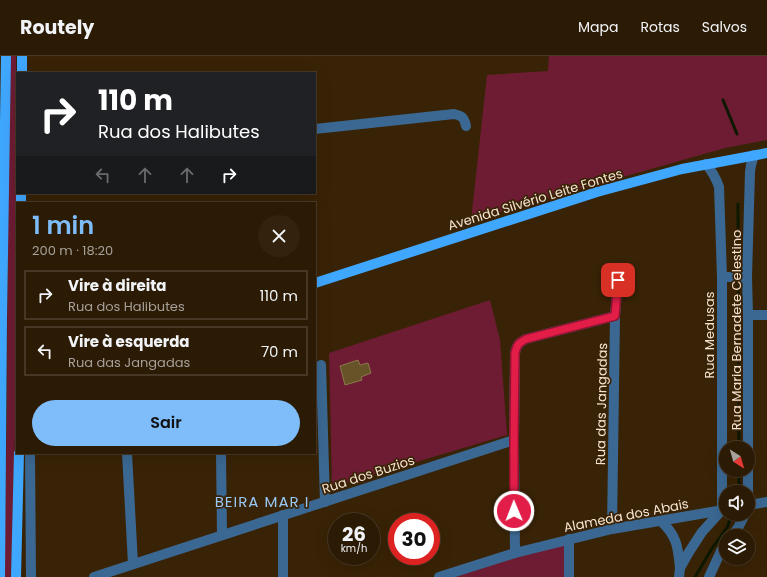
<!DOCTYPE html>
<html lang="pt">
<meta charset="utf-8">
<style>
body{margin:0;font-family:Poppins,sans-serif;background:#33230e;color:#f1f3f6;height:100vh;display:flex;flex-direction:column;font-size:15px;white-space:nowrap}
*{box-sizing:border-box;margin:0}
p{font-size:13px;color:#a6a19a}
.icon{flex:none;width:22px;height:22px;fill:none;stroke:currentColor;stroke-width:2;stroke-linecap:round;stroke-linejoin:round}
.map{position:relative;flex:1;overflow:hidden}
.side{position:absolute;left:16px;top:146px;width:300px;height:252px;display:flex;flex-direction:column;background:#2b1a04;border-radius:0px;box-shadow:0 4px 16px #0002,0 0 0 1px #473826}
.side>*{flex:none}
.banner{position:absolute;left:16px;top:16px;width:300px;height:122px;border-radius:0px;box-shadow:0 4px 16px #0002,0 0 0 1px #473826;background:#202124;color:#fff;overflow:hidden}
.needle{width:26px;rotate:143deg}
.buttons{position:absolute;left:719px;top:385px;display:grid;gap:8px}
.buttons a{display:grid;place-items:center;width:36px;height:36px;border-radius:50%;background:#2b1a04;box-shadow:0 4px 16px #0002,0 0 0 1px #473826;font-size:20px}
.speed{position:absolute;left:328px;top:457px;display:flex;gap:8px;font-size:20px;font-weight:700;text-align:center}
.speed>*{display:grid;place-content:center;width:52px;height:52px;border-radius:50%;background:#2b1a04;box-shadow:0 4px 16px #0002,0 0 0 1px #473826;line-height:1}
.speed small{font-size:10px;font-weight:400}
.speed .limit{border:6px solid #d22;background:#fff;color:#111}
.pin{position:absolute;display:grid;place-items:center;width:34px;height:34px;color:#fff;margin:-17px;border-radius:8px;box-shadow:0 2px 6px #0006}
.me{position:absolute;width:44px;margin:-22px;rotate:359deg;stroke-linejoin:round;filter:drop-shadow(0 0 3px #0008)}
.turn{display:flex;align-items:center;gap:14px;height:84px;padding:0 16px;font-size:18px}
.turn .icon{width:52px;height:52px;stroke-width:2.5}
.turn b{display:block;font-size:28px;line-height:34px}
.lanes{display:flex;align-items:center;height:38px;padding:0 16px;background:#0003;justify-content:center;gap:20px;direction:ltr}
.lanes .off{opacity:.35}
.round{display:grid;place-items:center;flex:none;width:42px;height:42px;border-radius:21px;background:#33230e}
.headline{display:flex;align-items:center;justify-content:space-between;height:68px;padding:0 16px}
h1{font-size:24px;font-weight:600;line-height:30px;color:#7ebdf9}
.cta{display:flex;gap:8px;margin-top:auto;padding:8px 16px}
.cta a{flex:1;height:46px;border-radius:24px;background:#7ebdf9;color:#111;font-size:16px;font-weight:600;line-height:46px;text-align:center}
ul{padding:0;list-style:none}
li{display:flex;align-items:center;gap:12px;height:50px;margin:0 8px 6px;padding:0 8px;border:2px solid #473826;border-radius:0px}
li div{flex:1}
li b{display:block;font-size:15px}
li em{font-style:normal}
header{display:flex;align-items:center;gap:24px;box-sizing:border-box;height:56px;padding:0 20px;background:#2b1a04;border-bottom:1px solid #473826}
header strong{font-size:19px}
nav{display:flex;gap:22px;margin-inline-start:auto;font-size:14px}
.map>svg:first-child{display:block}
</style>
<header>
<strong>Routely</strong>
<nav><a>Mapa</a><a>Rotas</a><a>Salvos</a></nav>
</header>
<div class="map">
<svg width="767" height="521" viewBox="0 0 767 521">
<rect width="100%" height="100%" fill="#392306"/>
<g fill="#6e1c33">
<polygon points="8,0 16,0 16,345 11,521 4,521 7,345"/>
<polygon points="549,0 767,0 767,84 725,92 471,164 487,19 548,15"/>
<polygon points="490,244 500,284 507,379 332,431 329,297"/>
<polygon points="564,486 564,521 455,521"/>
</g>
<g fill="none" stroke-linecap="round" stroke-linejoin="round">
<g stroke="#0d1800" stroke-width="3">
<polyline points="723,44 737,78"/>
<polyline points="738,148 738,190"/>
<polyline points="738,231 739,392"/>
<polyline points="737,436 739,429 739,414"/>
<polyline points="695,521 711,494 728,470 731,458"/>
</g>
</g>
<polygon fill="#665428" stroke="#8c794c" points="358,304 360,309 368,307 371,317 361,321 362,324 345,329 340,310"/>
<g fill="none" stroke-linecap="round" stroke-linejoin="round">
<g stroke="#3b6892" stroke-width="10">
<path d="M315 73 454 58C462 60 464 61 466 70"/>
<polyline points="722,221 747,221"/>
<polyline points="748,259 767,259"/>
<polyline points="321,309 325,446"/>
<polyline points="30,397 31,521"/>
<polyline points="127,397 133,508"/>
<polyline points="221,397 222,479"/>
<polyline points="748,449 767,446"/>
<polyline points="748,451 748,259 747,221 750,116 751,109 754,99"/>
<polyline points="283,459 283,521"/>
<path d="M661 465C677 480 678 491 680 512"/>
<polyline points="612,473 615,260 618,224"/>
<polyline points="732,480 739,470 745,458"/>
<polyline points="569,483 569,521"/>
<path d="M515 497 514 384 515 297C517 288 519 287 526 283L615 260"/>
<polyline points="94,521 514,384"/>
<polyline points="439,521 515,497 612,473 723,454"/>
<path d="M679 521 680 512 689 496 702 476 722 454V221L719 131C716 122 712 115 706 108"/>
<polyline points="709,521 721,495 726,488"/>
</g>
<g stroke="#40a7fe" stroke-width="10">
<polyline points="22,17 22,0"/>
<polyline points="21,147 21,137"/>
<polyline points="315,227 597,136 682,113 767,97"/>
<polyline points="0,521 2,264 6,0"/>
<polyline points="16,521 19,397"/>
</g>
</g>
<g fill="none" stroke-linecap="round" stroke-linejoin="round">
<g stroke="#92132f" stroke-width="10">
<path id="route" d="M514 455V384L515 297C517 288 519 287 526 283L615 260 618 224"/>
</g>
<use href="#route" stroke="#e11d48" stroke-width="7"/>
</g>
<g text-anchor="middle" stroke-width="3.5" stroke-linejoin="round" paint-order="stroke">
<g font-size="13" fill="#f6e3d0" stroke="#392306">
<text transform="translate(535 143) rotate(-17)" y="5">Avenida Silvério Leite Fontes</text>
<text transform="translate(736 274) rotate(-90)" y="5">Rua Maria Bernadete Celestino</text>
<text transform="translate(709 279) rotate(-90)" y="5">Rua Medusas</text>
<text transform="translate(601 348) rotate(-89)" y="5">Rua das Jangadas</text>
<text transform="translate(368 418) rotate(-18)" y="5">Rua dos Buzios</text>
<text transform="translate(626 459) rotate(-11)" y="5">Alameda dos Abais</text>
</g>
<g font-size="15" letter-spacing="1" fill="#99c7f4" stroke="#392306">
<text x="262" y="451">BEIRA MAR I</text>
</g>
</g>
</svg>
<div class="buttons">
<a><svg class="needle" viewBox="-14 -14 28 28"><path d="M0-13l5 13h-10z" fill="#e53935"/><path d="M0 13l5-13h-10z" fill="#a6a19a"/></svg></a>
<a><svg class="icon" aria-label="sound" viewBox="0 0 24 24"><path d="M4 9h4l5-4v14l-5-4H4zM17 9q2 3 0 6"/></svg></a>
<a><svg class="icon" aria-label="layers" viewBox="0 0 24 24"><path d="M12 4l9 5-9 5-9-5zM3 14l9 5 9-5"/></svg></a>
</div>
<div class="speed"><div>26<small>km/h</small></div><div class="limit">30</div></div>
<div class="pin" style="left:618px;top:224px;background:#d93025"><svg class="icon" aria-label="arrive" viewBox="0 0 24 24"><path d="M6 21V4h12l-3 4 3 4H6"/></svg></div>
<svg class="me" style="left:514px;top:455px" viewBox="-20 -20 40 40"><circle r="17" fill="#e11d48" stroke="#fff" stroke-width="3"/><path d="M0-11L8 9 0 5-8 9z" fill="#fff"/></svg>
<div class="banner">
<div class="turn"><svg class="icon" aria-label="right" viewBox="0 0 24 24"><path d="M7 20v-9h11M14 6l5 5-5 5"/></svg><div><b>110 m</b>Rua dos Halibutes</div></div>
<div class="lanes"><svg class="icon off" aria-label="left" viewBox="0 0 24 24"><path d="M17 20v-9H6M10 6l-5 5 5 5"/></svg><svg class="icon off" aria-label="ahead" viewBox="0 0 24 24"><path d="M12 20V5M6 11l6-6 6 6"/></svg><svg class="icon off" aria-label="ahead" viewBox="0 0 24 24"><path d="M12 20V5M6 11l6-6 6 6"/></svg><svg class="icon" aria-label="right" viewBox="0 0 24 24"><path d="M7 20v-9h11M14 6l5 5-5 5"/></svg></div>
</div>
<section class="side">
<div class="headline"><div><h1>1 min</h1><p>200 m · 18:20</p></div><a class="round"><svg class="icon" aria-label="close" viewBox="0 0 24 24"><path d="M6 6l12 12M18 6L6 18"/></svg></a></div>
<ul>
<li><svg class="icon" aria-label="right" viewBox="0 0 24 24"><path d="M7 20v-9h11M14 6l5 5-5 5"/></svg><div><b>Vire à direita</b><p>Rua dos Halibutes</p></div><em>110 m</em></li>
<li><svg class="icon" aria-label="left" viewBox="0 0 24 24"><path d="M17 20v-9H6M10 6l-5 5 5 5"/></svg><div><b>Vire à esquerda</b><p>Rua das Jangadas</p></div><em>70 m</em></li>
</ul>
<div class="cta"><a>Sair</a></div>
</section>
</div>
